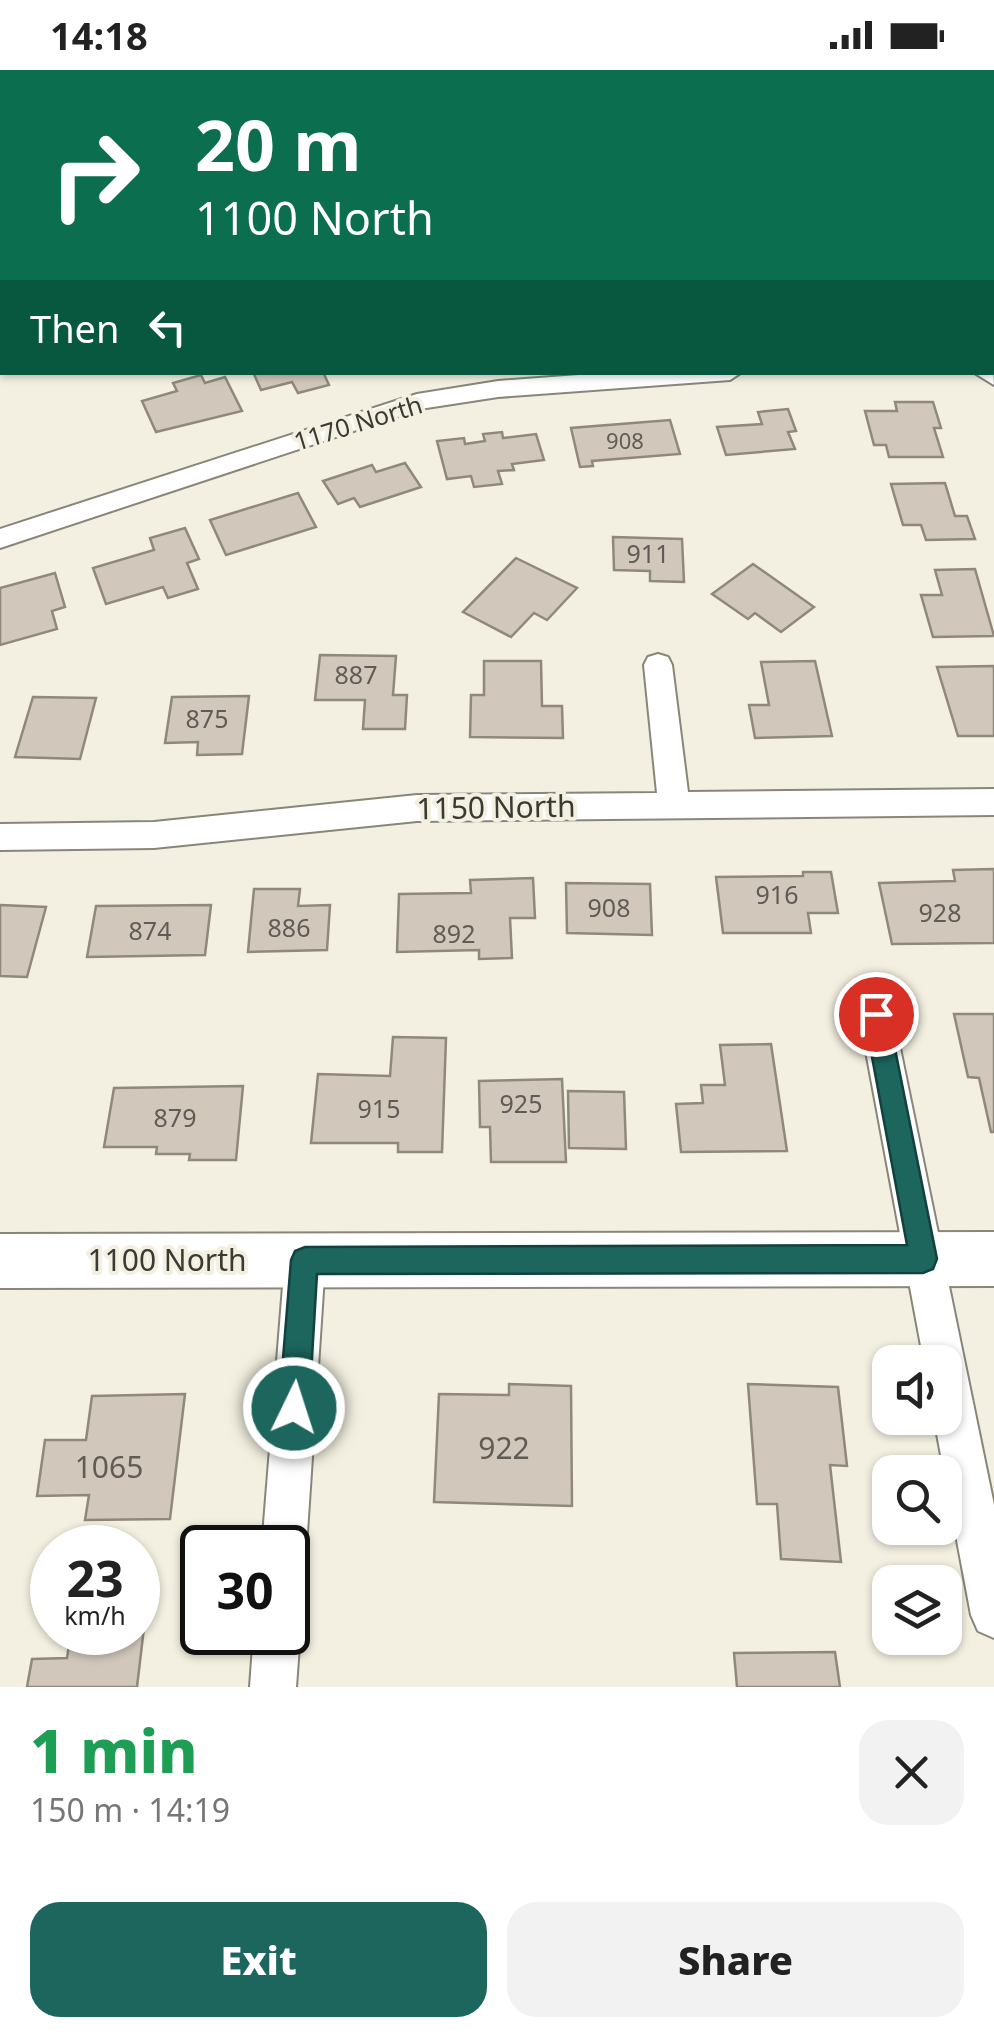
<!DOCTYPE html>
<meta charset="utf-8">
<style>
body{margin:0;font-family:"Noto Sans",sans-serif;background:#f2f2f2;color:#222;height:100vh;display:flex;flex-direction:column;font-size:38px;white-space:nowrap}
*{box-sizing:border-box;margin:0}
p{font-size:32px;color:#767676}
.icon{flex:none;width:55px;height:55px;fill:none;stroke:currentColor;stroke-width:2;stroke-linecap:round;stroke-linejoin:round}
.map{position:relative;height:1617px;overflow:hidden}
.drawer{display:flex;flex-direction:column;background:#fff;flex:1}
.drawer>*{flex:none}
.top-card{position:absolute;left:0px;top:0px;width:995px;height:305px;box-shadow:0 2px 8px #0004;background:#0b6e4f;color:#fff;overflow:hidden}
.buttons{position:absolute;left:872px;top:1275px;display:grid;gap:20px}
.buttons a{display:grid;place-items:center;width:90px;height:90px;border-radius:20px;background:#fff;box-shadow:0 2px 8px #0004;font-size:50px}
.speed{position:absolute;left:30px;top:1455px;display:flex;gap:20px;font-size:50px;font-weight:700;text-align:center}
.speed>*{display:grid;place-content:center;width:130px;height:130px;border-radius:50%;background:#fff;box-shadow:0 2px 8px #0004;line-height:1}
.speed small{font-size:25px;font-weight:400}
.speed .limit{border:5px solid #111;border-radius:15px;background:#fff;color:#111}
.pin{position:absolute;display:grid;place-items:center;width:85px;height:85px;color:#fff;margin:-42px;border:5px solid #fff;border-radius:50%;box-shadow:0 2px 10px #0007}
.me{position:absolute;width:110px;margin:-55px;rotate:4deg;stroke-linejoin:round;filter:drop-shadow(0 0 8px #0008)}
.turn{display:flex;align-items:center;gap:35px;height:210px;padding:0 30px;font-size:45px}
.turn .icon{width:130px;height:130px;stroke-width:2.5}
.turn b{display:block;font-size:70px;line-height:85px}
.then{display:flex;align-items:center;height:95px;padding:0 30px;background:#0003;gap:20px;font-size:38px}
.round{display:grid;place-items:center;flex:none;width:105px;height:105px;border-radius:30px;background:#f2f2f2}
.head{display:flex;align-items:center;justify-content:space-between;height:170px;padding:0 30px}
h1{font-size:60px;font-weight:800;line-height:75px;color:#1e9e55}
.cta{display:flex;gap:20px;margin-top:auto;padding:20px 30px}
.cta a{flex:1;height:115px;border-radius:30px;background:#1c665e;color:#fff;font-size:40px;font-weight:800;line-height:115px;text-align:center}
.cta a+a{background:#f2f2f2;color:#222}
.status{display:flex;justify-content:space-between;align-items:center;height:70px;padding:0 50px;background:#fff;direction:ltr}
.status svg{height:28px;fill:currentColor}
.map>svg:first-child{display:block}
</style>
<div class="status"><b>14:18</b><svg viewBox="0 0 49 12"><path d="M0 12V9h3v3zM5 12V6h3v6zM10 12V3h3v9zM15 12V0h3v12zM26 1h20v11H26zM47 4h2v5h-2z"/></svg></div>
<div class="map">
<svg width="994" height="1617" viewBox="0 0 994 1617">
<rect width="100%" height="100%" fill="#f3f0e1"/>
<g fill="#d1c7bb" stroke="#91887c" stroke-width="2.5">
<polygon points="253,302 323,302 329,315 298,323 292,312 261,320"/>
<polygon points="201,305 205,313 225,307 242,341 156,362 142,331 177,321 173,313"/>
<polygon points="895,332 933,332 941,358 934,358 943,387 889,387 886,375 874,375 865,341 897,341"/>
<polygon points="788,339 796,361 788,362 795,379 726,385 717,357 762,354 758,342"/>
<polygon points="670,350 680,384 592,391 593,396 580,397 571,358"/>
<polygon points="502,362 503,368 536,364 544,390 512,394 514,400 498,401 502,414 474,417 471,406 447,409 437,371 464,368 465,374 485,371 483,364"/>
<polygon points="405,393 421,417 360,437 354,428 338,434 323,411 372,395 376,402"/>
<polygon points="945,413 955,446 967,446 975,469 926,470 921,455 903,455 891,414"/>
<polygon points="298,423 316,457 226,485 210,450"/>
<polygon points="185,458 199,489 187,493 198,519 168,528 163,517 106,534 93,498 154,480 150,468"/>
<polygon points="613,467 682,469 684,512 650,511 650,501 614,500"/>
<polygon points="516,488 577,518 547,550 534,543 511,567 463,542"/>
<polygon points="753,494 814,537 781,562 755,543 748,549 712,524"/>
<polygon points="975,499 994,566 933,567 921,525 942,525 935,500"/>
<polygon points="55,503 65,537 52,541 57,559 0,575 0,518"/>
<polygon points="320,585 396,586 393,625 407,625 405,659 363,659 365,630 315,630"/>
<polygon points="484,591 541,591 542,636 562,636 563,668 470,667 471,625 484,625"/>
<polygon points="815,591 832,666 755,668 749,635 769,635 761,592"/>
<polygon points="994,596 994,666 958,666 937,597"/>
<polygon points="249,626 242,684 197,685 198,672 165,673 172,627"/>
<polygon points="33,627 96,628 80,689 15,687"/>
<polygon points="994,799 994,873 892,874 879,813 955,811 953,800"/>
<polygon points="803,802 831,802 838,843 808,843 811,863 723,863 716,807 803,806"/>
<polygon points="533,808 535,848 510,848 512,888 479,889 479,880 397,882 399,824 471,823 470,810"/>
<polygon points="566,813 650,814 652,865 567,863"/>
<polygon points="254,819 300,819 298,836 330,835 327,880 248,882"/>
<polygon points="0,835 46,837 27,907 0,906"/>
<polygon points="211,835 205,885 87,887 96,836"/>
<polygon points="954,944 994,944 994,1062 991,1062 979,1008 968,1007"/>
<polygon points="393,967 446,968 442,1082 398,1082 398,1073 311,1073 318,1004 390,1006"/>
<polygon points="771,974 787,1081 681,1082 676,1034 703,1033 701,1015 725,1015 720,975"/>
<polygon points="562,1009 566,1092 491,1092 490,1057 480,1057 479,1011"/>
<polygon points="243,1016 236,1090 189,1090 190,1084 156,1084 157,1077 104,1077 114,1018"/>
<polygon points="568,1021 624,1022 626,1079 569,1078"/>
<polygon points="509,1314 571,1316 572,1436 434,1432 439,1324 509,1325"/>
<polygon points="748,1314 838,1317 847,1396 830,1395 841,1492 781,1489 777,1434 757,1434"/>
<polygon points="185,1324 170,1449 85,1450 89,1425 37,1426 45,1370 86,1370 92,1326"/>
<polygon points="138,1524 148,1524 137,1617 27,1617 32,1589 67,1588 71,1562 138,1562"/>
<polygon points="835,1582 840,1617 737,1617 734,1583"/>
</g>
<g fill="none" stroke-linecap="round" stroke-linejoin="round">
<g stroke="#898679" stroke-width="4">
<g id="street">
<rect x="0" y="62" width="2" height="12"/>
<polygon points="2,234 2,248 0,249 0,235"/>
<polygon points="993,297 994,315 973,302 992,302"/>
<polygon points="619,302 742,302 730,310 498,327 420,339 0,478 0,459 417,324 498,311"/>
<polygon points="658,584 668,587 672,595 688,722 994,719 994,745 417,751 154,778 0,780 0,754 154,752 417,725 657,723 644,595 648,587"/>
<polygon points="876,928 888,933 893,944 994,1435 994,1568 978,1561 971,1545 934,1348 945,1348 945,1292 924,1292 859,944 864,933"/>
<polygon points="305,1171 319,1177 325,1191 306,1478 300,1494 288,1498 288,1478 262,1478 285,1191 291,1177"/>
<polygon points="288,1544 293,1546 300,1562 296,1617 250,1617 254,1562 288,1562"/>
</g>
</g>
<g stroke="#898679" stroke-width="4">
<polygon id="secondary" points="994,1162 994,1216 0,1218 0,1164"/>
</g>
<use href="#street" fill="#fff" fill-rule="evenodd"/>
<use href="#secondary" fill="#fff" fill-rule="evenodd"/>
</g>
<polygon fill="#1c665e" stroke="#12423d" stroke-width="2.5" points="876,932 885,936 888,944 937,1189 933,1199 923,1203 317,1204 309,1338 304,1349 294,1353 284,1349 279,1338 291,1190 295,1181 305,1177 907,1175 864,944 868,936"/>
<g text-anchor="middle" stroke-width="8" stroke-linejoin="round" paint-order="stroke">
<g font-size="22" fill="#605c55">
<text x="625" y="379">908</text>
</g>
<g font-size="25" fill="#3a3933" stroke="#f3f0e1">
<text transform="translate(358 353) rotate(-17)" y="9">1170 North</text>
</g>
<g font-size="25" fill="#605c55">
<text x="648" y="493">911</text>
<text x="356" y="614">887</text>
<text x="207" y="658">875</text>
<text x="777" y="834">916</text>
<text x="609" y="847">908</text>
<text x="940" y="852">928</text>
<text x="289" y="867">886</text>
<text x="150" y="870">874</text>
<text x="454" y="873">892</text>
<text x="521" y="1043">925</text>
<text x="379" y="1048">915</text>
<text x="175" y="1057">879</text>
</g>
<g font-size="30" fill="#3a3933" stroke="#f3f0e1">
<text transform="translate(496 738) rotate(-1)" y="10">1150 North</text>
<text x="167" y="1201">1100 North</text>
</g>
<g font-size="30" fill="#605c55">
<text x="504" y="1389">922</text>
<text x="109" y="1408">1065</text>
</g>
</g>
</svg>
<div class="buttons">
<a><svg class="icon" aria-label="sound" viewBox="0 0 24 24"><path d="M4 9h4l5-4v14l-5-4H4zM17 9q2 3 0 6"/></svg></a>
<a><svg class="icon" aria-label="search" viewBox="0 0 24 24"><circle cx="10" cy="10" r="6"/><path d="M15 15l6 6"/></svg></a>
<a><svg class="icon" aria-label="layers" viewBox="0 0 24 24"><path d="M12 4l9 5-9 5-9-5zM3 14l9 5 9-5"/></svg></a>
</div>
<div class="speed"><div>23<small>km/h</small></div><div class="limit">30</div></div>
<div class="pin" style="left:876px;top:944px;background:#d93025"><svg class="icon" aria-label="arrive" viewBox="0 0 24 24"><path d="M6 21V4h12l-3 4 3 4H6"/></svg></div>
<svg class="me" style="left:294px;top:1338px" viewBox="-20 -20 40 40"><circle r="17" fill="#1c665e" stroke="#fff" stroke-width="3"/><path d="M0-11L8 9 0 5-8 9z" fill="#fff"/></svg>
<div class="top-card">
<div class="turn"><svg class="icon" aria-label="right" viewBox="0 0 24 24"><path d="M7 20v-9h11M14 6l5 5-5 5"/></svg><div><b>20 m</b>1100 North</div></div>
<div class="then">Then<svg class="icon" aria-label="left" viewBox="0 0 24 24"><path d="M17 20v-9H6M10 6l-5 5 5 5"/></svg></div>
</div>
</div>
<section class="drawer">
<div class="head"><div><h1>1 min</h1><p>150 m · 14:19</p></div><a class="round"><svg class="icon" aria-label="close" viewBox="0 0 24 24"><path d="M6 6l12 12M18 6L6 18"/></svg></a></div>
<div class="cta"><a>Exit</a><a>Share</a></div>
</section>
